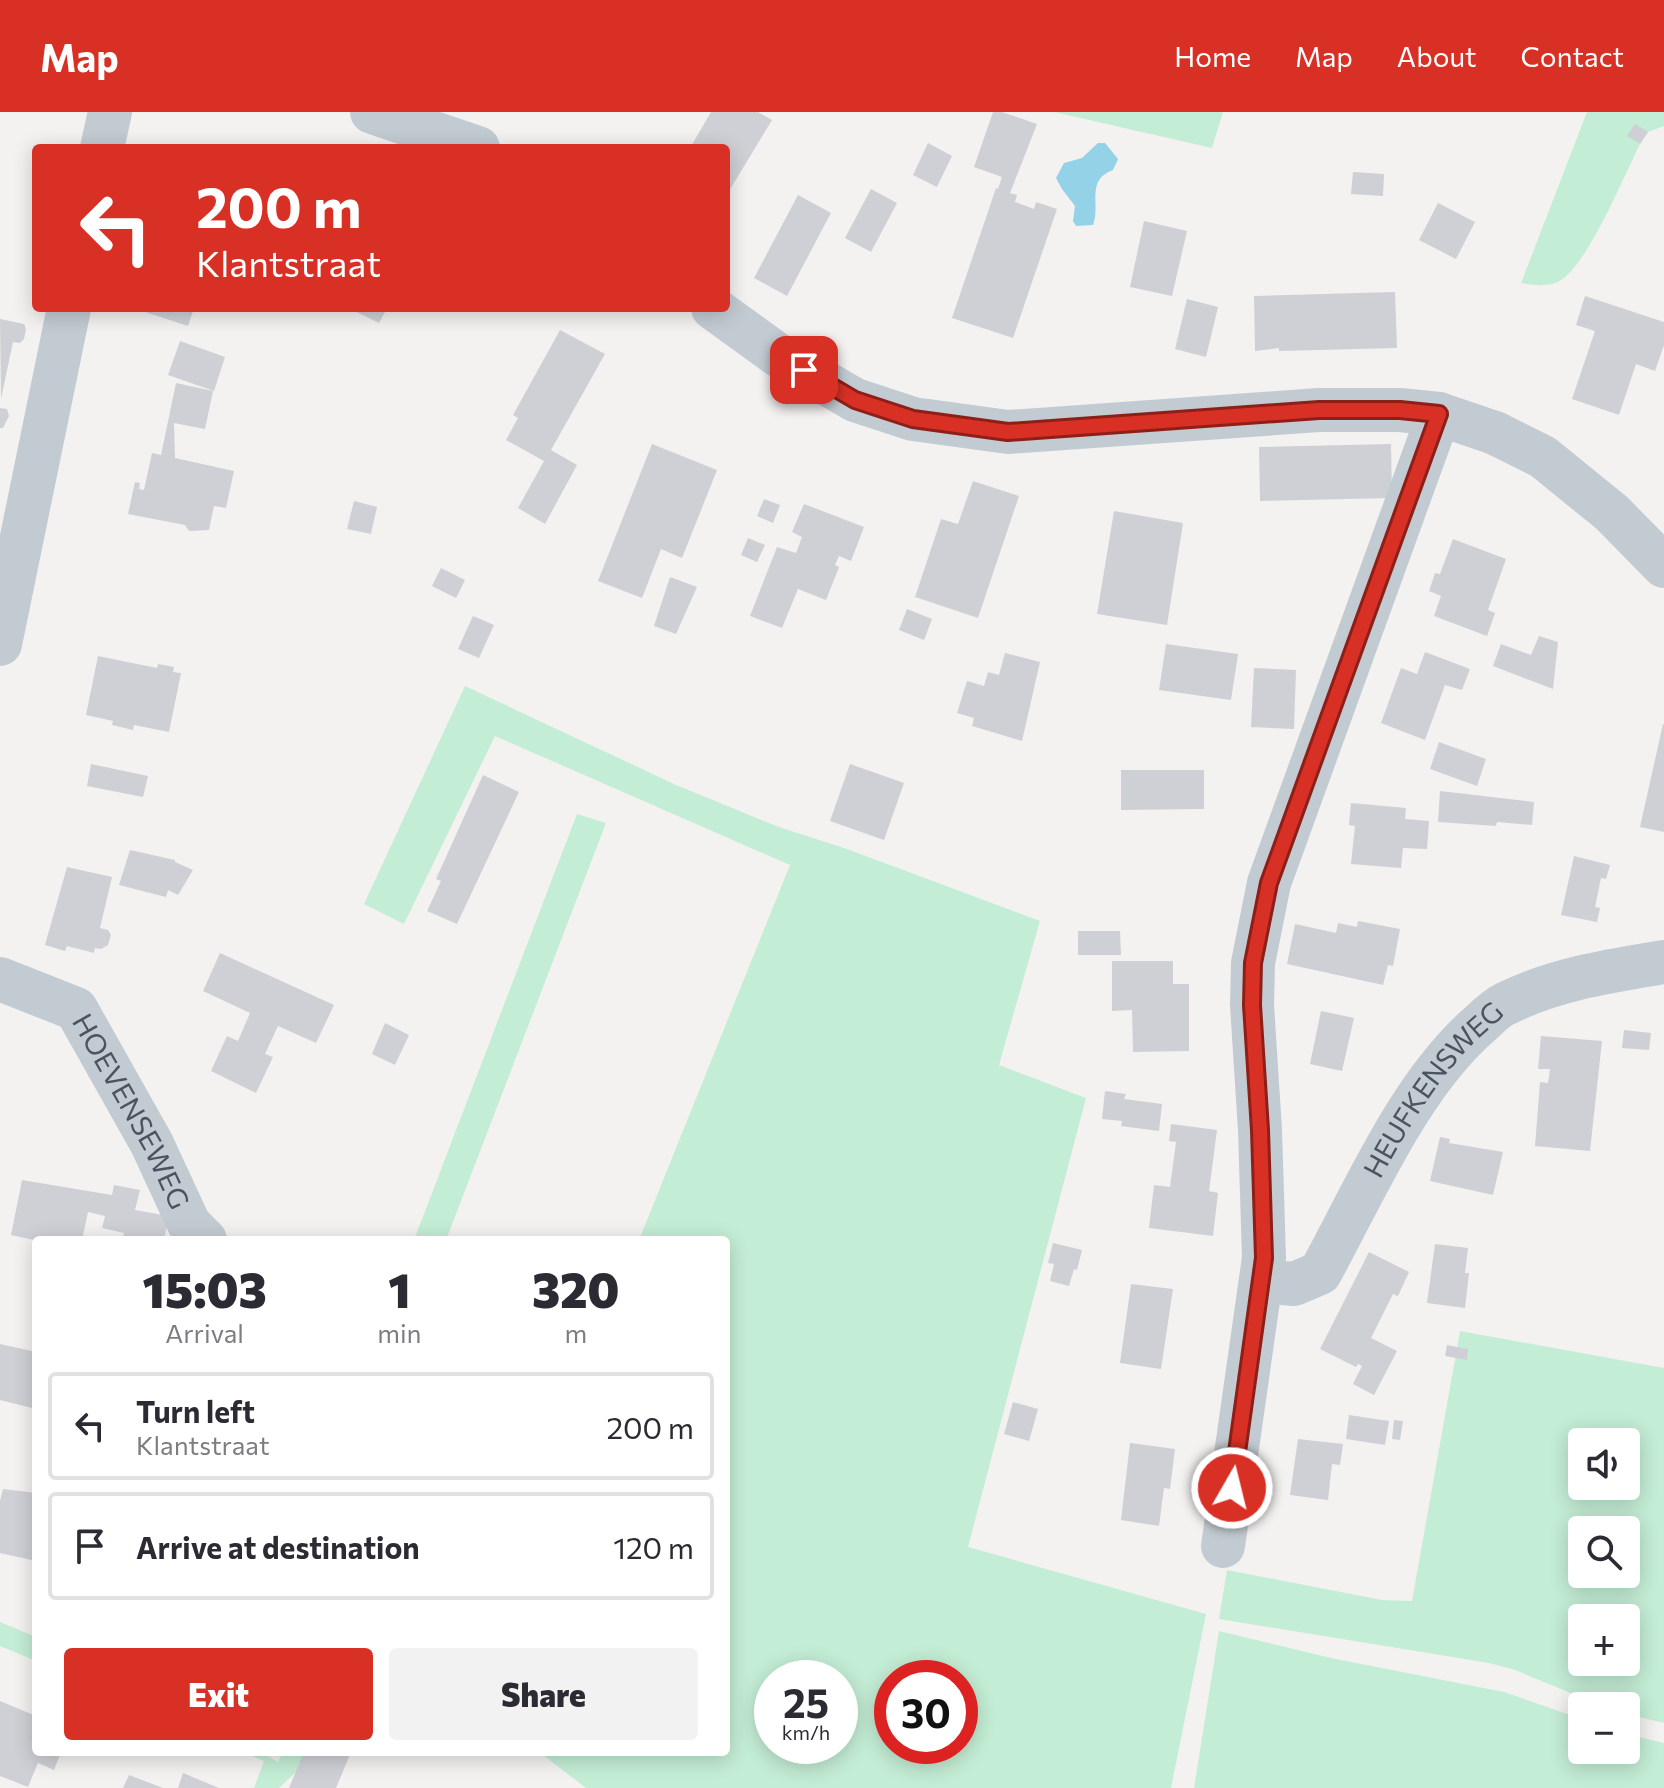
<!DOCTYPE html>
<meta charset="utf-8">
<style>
body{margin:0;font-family:Commissioner,sans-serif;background:#f2f2f3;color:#2b2b33;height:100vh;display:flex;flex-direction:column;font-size:30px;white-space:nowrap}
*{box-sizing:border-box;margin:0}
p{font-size:26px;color:#7c7c81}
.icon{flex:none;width:44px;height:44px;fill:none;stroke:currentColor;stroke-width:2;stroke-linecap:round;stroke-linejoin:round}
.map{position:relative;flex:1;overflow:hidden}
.panel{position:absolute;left:32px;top:1124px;width:698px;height:520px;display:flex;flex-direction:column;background:#fff;border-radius:8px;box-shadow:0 4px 20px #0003}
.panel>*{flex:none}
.top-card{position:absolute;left:32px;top:32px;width:698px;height:168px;border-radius:8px;box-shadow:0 4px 20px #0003;background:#d93025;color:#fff;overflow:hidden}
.controls{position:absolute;left:1568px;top:1316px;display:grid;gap:16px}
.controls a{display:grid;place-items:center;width:72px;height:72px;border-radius:8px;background:#fff;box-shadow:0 4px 20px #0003;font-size:40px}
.speed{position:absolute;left:754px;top:1548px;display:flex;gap:16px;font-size:40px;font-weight:700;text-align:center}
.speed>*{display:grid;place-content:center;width:104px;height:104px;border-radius:50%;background:#fff;box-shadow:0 4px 20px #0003;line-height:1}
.speed small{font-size:20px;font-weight:400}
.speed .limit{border:12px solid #d22;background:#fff;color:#111}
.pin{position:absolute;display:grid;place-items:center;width:68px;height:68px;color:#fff;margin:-34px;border-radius:16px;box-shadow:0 4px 12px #0006}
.me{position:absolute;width:88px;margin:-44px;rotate:8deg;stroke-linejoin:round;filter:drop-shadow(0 0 6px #0008)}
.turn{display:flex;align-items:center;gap:28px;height:168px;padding:0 32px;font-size:36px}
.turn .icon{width:104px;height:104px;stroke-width:2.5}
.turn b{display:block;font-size:56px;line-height:68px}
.eta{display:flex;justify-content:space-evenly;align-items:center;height:136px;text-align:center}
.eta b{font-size:48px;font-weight:800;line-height:56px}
.button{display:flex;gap:16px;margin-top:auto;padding:16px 32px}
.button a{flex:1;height:92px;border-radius:8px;background:#d93025;color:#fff;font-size:32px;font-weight:800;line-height:92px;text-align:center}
.button a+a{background:#f2f2f3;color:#2b2b33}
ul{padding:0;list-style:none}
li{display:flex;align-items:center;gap:24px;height:108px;margin:0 16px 12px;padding:0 16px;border:4px solid #e1e1e2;border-radius:8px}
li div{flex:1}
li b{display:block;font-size:30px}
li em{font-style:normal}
header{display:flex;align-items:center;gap:48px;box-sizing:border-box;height:112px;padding:0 40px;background:#d93025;color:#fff}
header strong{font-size:38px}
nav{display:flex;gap:44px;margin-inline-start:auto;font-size:28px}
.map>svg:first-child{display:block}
</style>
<header>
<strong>Map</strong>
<nav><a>Home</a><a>Map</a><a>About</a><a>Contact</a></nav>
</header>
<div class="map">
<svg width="1664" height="1676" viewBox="0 0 1664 1676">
<rect width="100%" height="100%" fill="#f3f2f1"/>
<g fill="#c4edd5" fill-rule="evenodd">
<polygon points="1054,0 1223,0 1212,36"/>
<path d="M1587 0H1664V14L1648 20 1640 32C1624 64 1587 155 1558 170 1546 175 1533 173 1521 171Z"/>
<path d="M465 574 676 673 779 715 847 737 1040 809 999 953 1086 986 968 1435 1206 1502 1171 1676H586L539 1640H726V1128H639L790 753 495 624 404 812 364 792ZM772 1566H840V1634H772ZM960 1566V1634H892V1566Z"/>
<polygon points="577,702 606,711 446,1128 414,1128"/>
<path d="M1460 1219 1664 1256V1611L1626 1602V1594H1602L1515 1558 1489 1551 1219 1507 1227 1458 1382 1488 1412 1489ZM1582 1330H1626V1374H1582ZM1582 1418H1626V1462H1582ZM1582 1506H1626V1550H1582Z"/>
<polygon points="0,1510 36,1525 36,1549 0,1534"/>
<polygon points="1219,1519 1331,1546 1504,1580 1582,1607 1582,1638 1626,1638 1626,1622 1664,1631 1664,1676 1194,1676"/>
<polygon points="243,1640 261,1640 278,1650 283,1640 306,1640 296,1660 279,1676 254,1676 264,1649"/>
</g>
<path fill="#93d2e7" d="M1098 31H1105L1118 47 1113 58C1085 68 1101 93 1093 113L1076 114 1073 109 1075 94 1062 77 1056 66 1064 51 1082 46Z"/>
<g fill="#cfd0d5">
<polygon points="711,0 758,0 772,8 726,84 726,36 690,36"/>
<polygon points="993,0 1002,0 1037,12 1010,81 1017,83 1015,90 1034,97 1036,90 1057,97 1013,226 952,206 996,76 998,77 1002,65 974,55"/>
<polygon points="1635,12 1648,20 1640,32 1627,24"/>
<polygon points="928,31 952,44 937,75 913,63"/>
<polygon points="1353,60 1384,62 1383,84 1351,82"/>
<polygon points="871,77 897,91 871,140 845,126"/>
<polygon points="798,83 831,101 787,184 754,166"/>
<polygon points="1438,91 1475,110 1456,147 1419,128"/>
<polygon points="1144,109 1187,119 1172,184 1130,175"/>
<polygon points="1395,180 1397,236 1279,239 1279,236 1255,239 1254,184"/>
<polygon points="1585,184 1664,210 1664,233 1655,259 1636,252 1619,303 1572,287 1595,219 1576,213"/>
<polygon points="1187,187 1218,195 1206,245 1175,237"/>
<polygon points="133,196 194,196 188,214"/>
<polygon points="349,196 387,196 379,211"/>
<polygon points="0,207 24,212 26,217 24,227 20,231 13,230 1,287"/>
<polygon points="560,218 605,242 551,338 577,353 545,412 518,396 544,349 506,328 518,306 513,303"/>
<polygon points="180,229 225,245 214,279 168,263"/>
<polygon points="176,271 213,279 205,317 174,311 175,346 234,359 226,396 214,394 209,418 189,419 185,413 128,402 135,370 140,371 139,377 144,378 152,341 161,343"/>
<polygon points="0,296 7,297 9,304 3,316 0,316"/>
<polygon points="652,332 717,358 682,446 661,437 642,486 598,469"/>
<polygon points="1391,332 1392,386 1260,389 1259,335"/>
<polygon points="973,369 1019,384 978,506 915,485 941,407 958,412"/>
<polygon points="764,387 780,393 773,411 757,404"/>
<polygon points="354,389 377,395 371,422 347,417"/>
<polygon points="804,392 864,415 851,449 839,444 835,453 839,455 826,488 798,477 782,516 750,504 777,435 796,441 802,425 792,420"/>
<polygon points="1114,399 1183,411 1167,513 1097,502"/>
<polygon points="748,426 765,433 757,450 741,443"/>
<polygon points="1453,427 1506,447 1488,498 1495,501 1487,524 1434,504 1441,484 1429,479 1435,461 1440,462"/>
<polygon points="441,456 465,468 456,486 432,474"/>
<polygon points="670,465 697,475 676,522 654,514"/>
<polygon points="907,497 932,507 924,528 899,518"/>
<polygon points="473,504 494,513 479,546 458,537"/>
<polygon points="1539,524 1558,530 1553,577 1493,554 1501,532 1531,543"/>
<polygon points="1166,532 1238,542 1231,588 1159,578"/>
<polygon points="1425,540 1470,557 1462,578 1445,573 1425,628 1381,611 1401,556 1417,562"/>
<polygon points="1005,541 1040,550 1022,629 972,614 974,606 957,601 967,569 984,574 988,560 999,563"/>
<polygon points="98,544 157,556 158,552 174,555 173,560 181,561 169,620 134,613 133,618 112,613 113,609 86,603"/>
<polygon points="1254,556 1296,558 1294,617 1251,615"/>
<polygon points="1663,612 1664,612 1664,720 1640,715"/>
<polygon points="1439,630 1486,647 1477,674 1430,657"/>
<polygon points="91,652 148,664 143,685 87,674"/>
<polygon points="850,652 904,671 884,728 830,709"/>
<polygon points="1121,658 1204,658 1204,697 1121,698"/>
<polygon points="483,663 519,680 457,812 427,799 441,769 436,767"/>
<polygon points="1440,679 1534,690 1532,713 1497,710 1496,714 1438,710"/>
<polygon points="1351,691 1406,696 1405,707 1429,709 1427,737 1403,736 1401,756 1351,752 1355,714 1349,713"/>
<polygon points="130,738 175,748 175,750 193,758 178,783 168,778 166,785 119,773"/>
<polygon points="1574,744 1610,753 1606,767 1601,766 1595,795 1600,796 1597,810 1561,803"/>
<polygon points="67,755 112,765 100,816 108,818 111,823 108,833 101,837 95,836 94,841 67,834 65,839 45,833"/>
<polygon points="1358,809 1400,817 1393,854 1388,853 1383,873 1287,852 1295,812 1336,821 1338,811 1357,815"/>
<polygon points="1078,819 1120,819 1121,843 1078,843"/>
<polygon points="220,841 334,893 316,931 278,914 265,942 273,945 256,981 211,959 227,924 238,929 250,901 203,879"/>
<polygon points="1112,849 1173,849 1173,872 1189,872 1189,939 1133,940 1132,898 1112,899"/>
<polygon points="1321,899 1354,906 1342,959 1310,952"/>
<polygon points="385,911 409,923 395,953 372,942"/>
<polygon points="1624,918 1651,921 1649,938 1622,936"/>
<polygon points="1541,924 1602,929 1590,1039 1535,1034 1540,970 1548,971 1550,957 1538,957"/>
<polygon points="1105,979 1126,982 1124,987 1162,992 1159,1019 1121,1014 1122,1009 1102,1007"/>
<polygon points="1171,1012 1217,1018 1209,1079 1218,1081 1213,1124 1149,1116 1154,1073 1170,1075 1176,1030 1169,1029"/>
<polygon points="1440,1025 1450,1027 1449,1031 1503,1040 1493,1083 1430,1069"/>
<polygon points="22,1068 112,1083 114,1073 140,1078 135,1098 169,1104 164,1128 123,1125 124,1121 102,1116 105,1104 88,1100 82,1128 36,1128 36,1137 32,1136 34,1128 11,1123"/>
<polygon points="1053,1131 1082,1138 1077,1158 1074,1157 1069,1174 1050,1169 1054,1152 1048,1151"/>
<polygon points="1435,1132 1468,1136 1465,1161 1469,1161 1465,1196 1427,1191"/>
<polygon points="1369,1140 1409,1160 1398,1184 1393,1182 1371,1226 1397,1239 1374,1283 1353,1272 1362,1254 1358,1252 1356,1255 1320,1237"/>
<polygon points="1131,1172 1173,1177 1161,1257 1120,1251"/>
<polygon points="0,1232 36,1240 36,1297 0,1288"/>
<polygon points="1447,1233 1468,1237 1467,1248 1445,1244"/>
<polygon points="1013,1290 1038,1297 1029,1329 1004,1322"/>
<polygon points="1349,1303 1389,1309 1385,1333 1346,1327"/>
<polygon points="1394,1308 1403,1309 1400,1328 1392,1327"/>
<polygon points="1298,1327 1343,1332 1340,1353 1332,1352 1328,1388 1290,1383"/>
<polygon points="1130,1331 1175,1337 1170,1377 1164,1376 1159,1414 1121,1408"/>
<polygon points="3,1377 36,1381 36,1449 0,1441 0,1389"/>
<polygon points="0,1589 36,1604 36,1640 61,1640 54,1658 38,1651 28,1675 0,1664"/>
<polygon points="304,1640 351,1640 336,1676 289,1676"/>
<polygon points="183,1661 219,1676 178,1676"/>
<polygon points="129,1663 163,1676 123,1676"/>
</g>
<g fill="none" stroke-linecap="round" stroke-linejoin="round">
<g stroke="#c3cbd2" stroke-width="44">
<polyline points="372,0 478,36"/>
<polyline points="102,36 110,0"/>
<polyline points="713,196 778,243 855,288 913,307 1008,320 1319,298 1400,298 1439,302 1495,321 1543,345 1612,401 1664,454"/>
<polyline points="0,532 69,196"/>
<path id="s1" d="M0 867 76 897 152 1032 189 1112 205 1128"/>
<path id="s2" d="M1261 1169 1294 1172 1320 1161C1365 1079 1410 972 1481 911 1489 904 1496 896 1505 892 1555 867 1609 859 1664 850"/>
<polyline points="1223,1434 1264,1146 1260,1018 1252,893 1253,851 1269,771 1439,302"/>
</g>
</g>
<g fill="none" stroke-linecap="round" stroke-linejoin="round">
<g stroke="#8d1f18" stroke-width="20">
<polyline id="route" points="804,258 855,288 913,307 1008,320 1319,298 1400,298 1439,302 1269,771 1253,851 1252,893 1260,1018 1264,1146 1232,1376"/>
</g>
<use href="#route" stroke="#d93025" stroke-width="14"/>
</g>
<g text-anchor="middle" stroke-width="6" stroke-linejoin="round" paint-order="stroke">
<g font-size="28" fill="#4a545e" stroke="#fff">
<text dy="10" stroke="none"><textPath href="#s2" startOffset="278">HEUFKENSWEG</textPath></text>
<text dy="10" stroke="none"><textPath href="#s1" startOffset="198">HOEVENSEWEG</textPath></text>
</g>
</g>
</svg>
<div class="controls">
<a><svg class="icon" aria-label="sound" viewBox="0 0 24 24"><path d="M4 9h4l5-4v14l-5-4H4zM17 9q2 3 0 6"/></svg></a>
<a><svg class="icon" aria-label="search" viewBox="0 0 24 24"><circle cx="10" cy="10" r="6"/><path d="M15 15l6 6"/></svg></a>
<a>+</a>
<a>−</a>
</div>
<div class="speed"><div>25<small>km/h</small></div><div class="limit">30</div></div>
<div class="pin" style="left:804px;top:258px;background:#d93025"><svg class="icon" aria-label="arrive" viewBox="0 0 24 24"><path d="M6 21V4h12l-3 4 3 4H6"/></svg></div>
<svg class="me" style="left:1232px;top:1376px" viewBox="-20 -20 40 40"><circle r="17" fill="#d93025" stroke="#fff" stroke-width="3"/><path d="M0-11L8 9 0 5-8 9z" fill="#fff"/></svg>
<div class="top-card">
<div class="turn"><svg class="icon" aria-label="left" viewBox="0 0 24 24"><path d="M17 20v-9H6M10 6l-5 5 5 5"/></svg><div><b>200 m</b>Klantstraat</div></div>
</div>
<section class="panel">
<div class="eta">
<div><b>15:03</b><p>Arrival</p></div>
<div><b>1</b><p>min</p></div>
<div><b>320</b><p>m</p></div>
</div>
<ul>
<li><svg class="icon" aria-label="left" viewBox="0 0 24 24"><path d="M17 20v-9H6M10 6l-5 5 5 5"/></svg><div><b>Turn left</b><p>Klantstraat</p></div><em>200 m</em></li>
<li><svg class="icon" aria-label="arrive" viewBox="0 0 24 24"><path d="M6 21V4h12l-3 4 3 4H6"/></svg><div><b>Arrive at destination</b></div><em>120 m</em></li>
</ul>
<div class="button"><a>Exit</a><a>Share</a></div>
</section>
</div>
